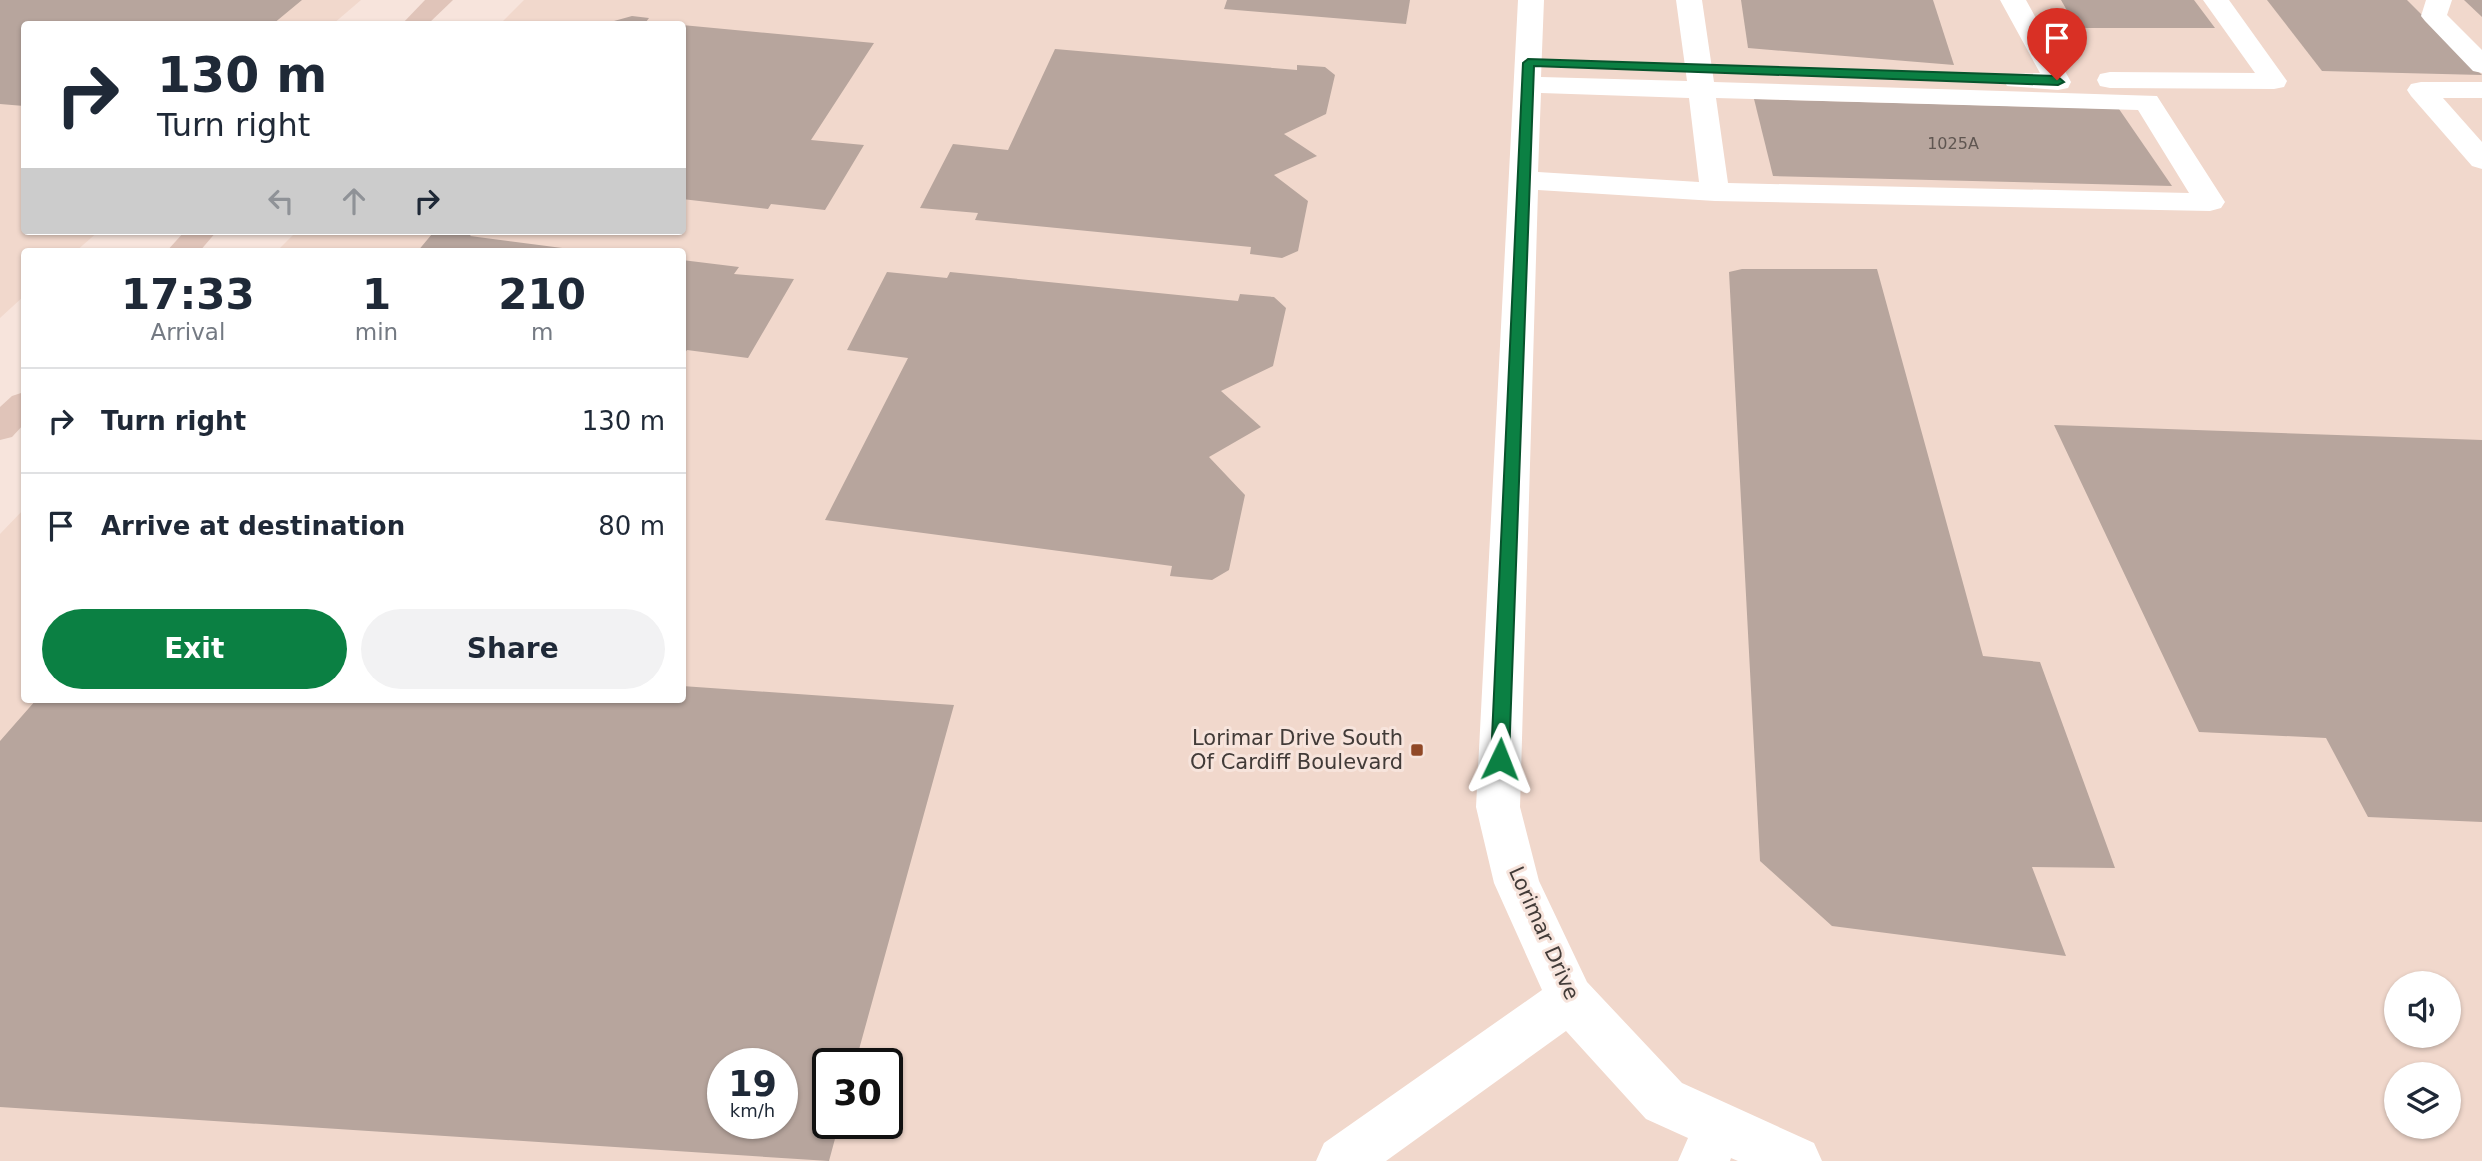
<!DOCTYPE html>
<style>
body{margin:0;font-family:"DejaVu Sans",sans-serif;background:#f2f2f3;color:#1f2937;height:100vh;display:flex;flex-direction:column;font-size:26px;white-space:nowrap}
*{box-sizing:border-box;margin:0}
p{font-size:23px;color:#747a83}
.icon{flex:none;width:38px;height:38px;fill:none;stroke:currentColor;stroke-width:2;stroke-linecap:round;stroke-linejoin:round}
.map{position:relative;flex:1;overflow:hidden}
.details{position:absolute;left:21px;top:248px;width:665px;height:455px;display:flex;flex-direction:column;background:#fff;border-radius:7px;box-shadow:0 2px 5px #0004}
.details>*{flex:none}
.hud{position:absolute;left:21px;top:21px;width:665px;height:214px;border-radius:7px;box-shadow:0 2px 5px #0004;background:#fff;color:#1f2937;overflow:hidden}
.controls{position:absolute;left:2384px;top:971px;display:grid;gap:14px}
.controls a{display:grid;place-items:center;width:77px;height:77px;border-radius:50%;background:#fff;box-shadow:0 2px 5px #0004;font-size:35px}
.speed{position:absolute;left:707px;top:1048px;display:flex;gap:14px;font-size:35px;font-weight:700;text-align:center}
.speed>*{display:grid;place-content:center;width:91px;height:91px;border-radius:50%;background:#fff;box-shadow:0 2px 5px #0004;line-height:1}
.speed small{font-size:18px;font-weight:400}
.speed .limit{border:4px solid #111;border-radius:10px;background:#fff;color:#111}
.pin{position:absolute;display:grid;place-items:center;width:60px;height:60px;color:#fff;margin:-72px -30px;border-radius:50% 50% 50% 0;rotate:-45deg;box-shadow:0 0 7px #0007}
.pin .icon{rotate:45deg}
.me{position:absolute;width:77px;margin:-38px;rotate:2deg;stroke-linejoin:round;filter:drop-shadow(0 0 5px #0008)}
.turn{display:flex;align-items:center;gap:24px;height:147px;padding:0 21px;font-size:32px}
.turn .icon{width:91px;height:91px;stroke-width:2.5}
.turn b{display:block;font-size:49px;line-height:60px}
.lanes{display:flex;align-items:center;height:66px;padding:0 21px;background:#0003;justify-content:center;gap:35px;direction:ltr}
.lanes .off{opacity:.35}
.eta{display:flex;justify-content:space-evenly;align-items:center;height:119px;text-align:center}
.eta b{font-size:42px;font-weight:700;line-height:49px}
.cta{display:flex;gap:14px;margin-top:auto;padding:14px 21px}
.cta a{flex:1;height:80px;border-radius:42px;background:#0b8043;color:#fff;font-size:28px;font-weight:700;line-height:80px;text-align:center}
.cta a+a{background:#f2f2f3;color:#1f2937}
ul{padding:0;list-style:none}
li{display:flex;align-items:center;gap:21px;height:105px;padding:0 21px;border-top:2px solid #e0e1e3}
li div{flex:1}
li b{display:block;font-size:26px}
li em{font-style:normal}
.map>svg:first-child{display:block}
</style>
<div class="map">
<svg width="2482" height="1161" viewBox="0 0 2482 1161">
<rect width="100%" height="100%" fill="#f7e4dc"/>
<g fill="#f1d8cc" fill-rule="evenodd">
<polygon points="0,0 361,0 333,24 24,24 24,231 99,231 75,252 24,252 24,296 0,318"/>
<path d="M524 0H2482V1161H0V534L24 509V700H682V252H276L297 231H682V24H500ZM2396 984H2448V1036H2396ZM723 1064H782V1124H723ZM828 1064H887V1124H828ZM2396 1074H2448V1127H2396Z"/>
</g>
<g fill="#b7a59d" fill-rule="evenodd">
<polygon points="0,0 302,0 273,24 24,24 24,106 0,104"/>
<polygon points="1227,0 1410,0 1406,24 1224,9"/>
<polygon points="1741,0 1933,0 1954,65 1748,48"/>
<polygon points="2061,0 2194,0 2215,28 2077,28"/>
<polygon points="2267,0 2407,0 2482,75 2322,71"/>
<polygon points="2464,0 2482,0 2482,17"/>
<polygon points="632,16 649,18 646,22 652,24 611,24 614,21"/>
<polygon points="682,25 874,43 811,140 864,145 825,210 771,204 768,209 682,199"/>
<polygon points="1055,49 1297,70 1297,65 1325,67 1335,75 1326,114 1284,134 1317,156 1274,175 1308,201 1298,251 1282,258 1250,254 1251,247 975,220 978,213 920,208 953,144 1008,150"/>
<polygon points="1754,99 2119,109 2172,186 1773,176"/>
<polygon points="443,231 474,231 470,236 593,252 417,252 432,234"/>
<polygon points="682,260 739,267 734,274 794,279 748,358 687,350 682,357"/>
<polygon points="1742,269 1877,269 1983,656 2040,662 2115,868 2032,867 2066,956 1832,926 1760,861 1729,272"/>
<polygon points="887,272 947,278 950,272 1238,301 1240,294 1274,297 1286,308 1273,366 1221,391 1261,427 1209,457 1245,495 1229,570 1212,580 1170,576 1172,566 825,520 908,358 847,350"/>
<polygon points="2054,425 2482,440 2482,822 2368,817 2326,738 2199,732"/>
<path d="M682 686 954 705 855 1064H828V1124H839L829 1161 0 1107V741L36 700H682ZM723 1064H782V1124H723Z"/>
</g>
<g fill="none" stroke-linecap="round" stroke-linejoin="round">
<g fill="#fff" fill-rule="evenodd">
<path d="M1518 0H1544L1541 77 1687 81 1676 0H1702L1714 82 2157 96 2225 202 2221 208 2210 211 1715 201 1538 190 1520 807 1539 881 1587 982 1682 1083 1814 1143 1822 1161H1738L1731 1158 1730 1161H1678L1688 1138 1646 1119 1566 1031 1386 1161H1316L1324 1143 1542 990 1494 883 1476 807ZM1541 93 1689 98 1699 182 1538 172ZM1716 98 2138 110 2189 193 1728 183Z"/>
<polygon points="2000,0 2026,0 2071,82 2068,88 2058,90 2007,86 2004,80 2007,74 2040,73"/>
<polygon points="2203,0 2229,0 2287,81 2284,87 2274,89 2110,88 2100,86 2097,80 2100,74 2110,72 2255,73"/>
<polygon points="2426,0 2452,0 2447,15 2482,50 2482,73 2473,71 2425,21 2421,16"/>
<polygon points="2421,82 2482,82 2482,98 2443,98 2482,142 2482,169 2472,166 2411,96 2407,90 2411,84"/>
</g>
<g fill="#e0c4b9" fill-rule="evenodd">
<polygon points="425,0 453,0 428,24 402,24"/>
<polygon points="185,231 217,231 199,252 166,252"/>
<polygon points="24,392 24,424 12,437 0,440 0,407 12,396"/>
</g>
</g>
<polygon fill="#0b8043" stroke="#07532c" stroke-width="2" points="1528,59 2057,76 2064,82 2058,85 1534,66 1509,759 1506,764 1500,766 1494,764 1491,759 1523,63"/>
<rect fill="#904826" stroke="#f7e4dc" stroke-width="2.5" x="1410" y="743" width="14" height="14" rx="3.5"/>
<g text-anchor="middle" stroke-width="6" stroke-linejoin="round" paint-order="stroke">
<g font-size="16" fill="#5f5651">
<text x="1953" y="149">1025A</text>
</g>
<g font-size="21" fill="#423b38" stroke="#f7e4dc" text-anchor="end">
<text x="1403" y="745">Lorimar Drive South<tspan x="1403" dy="24">Of Cardiff Boulevard</tspan></text>
</g>
<g font-size="21" fill="#423b38" stroke="#f7e4dc">
<text transform="translate(1544 933) rotate(66)" y="7">Lorimar Drive</text>
</g>
</g>
</svg>
<div class="controls">
<a><svg class="icon" aria-label="sound" viewBox="0 0 24 24"><path d="M4 9h4l5-4v14l-5-4H4zM17 9q2 3 0 6"/></svg></a>
<a><svg class="icon" aria-label="layers" viewBox="0 0 24 24"><path d="M12 4l9 5-9 5-9-5zM3 14l9 5 9-5"/></svg></a>
</div>
<div class="speed"><div>19<small>km/h</small></div><div class="limit">30</div></div>
<div class="pin" style="left:2057px;top:80px;background:#d93025"><svg class="icon" aria-label="arrive" viewBox="0 0 24 24"><path d="M6 21V4h12l-3 4 3 4H6"/></svg></div>
<svg class="me" style="left:1500px;top:759px" viewBox="-20 -20 40 40"><path d="M0-17L14 15 0 8-14 15z" fill="#0b8043" stroke="#fff" stroke-width="4"/></svg>
<div class="hud">
<div class="turn"><svg class="icon" aria-label="right" viewBox="0 0 24 24"><path d="M7 20v-9h11M14 6l5 5-5 5"/></svg><div><b>130 m</b>Turn right</div></div>
<div class="lanes"><svg class="icon off" aria-label="left" viewBox="0 0 24 24"><path d="M17 20v-9H6M10 6l-5 5 5 5"/></svg><svg class="icon off" aria-label="ahead" viewBox="0 0 24 24"><path d="M12 20V5M6 11l6-6 6 6"/></svg><svg class="icon" aria-label="right" viewBox="0 0 24 24"><path d="M7 20v-9h11M14 6l5 5-5 5"/></svg></div>
</div>
<section class="details">
<div class="eta">
<div><b>17:33</b><p>Arrival</p></div>
<div><b>1</b><p>min</p></div>
<div><b>210</b><p>m</p></div>
</div>
<ul>
<li><svg class="icon" aria-label="right" viewBox="0 0 24 24"><path d="M7 20v-9h11M14 6l5 5-5 5"/></svg><div><b>Turn right</b></div><em>130 m</em></li>
<li><svg class="icon" aria-label="arrive" viewBox="0 0 24 24"><path d="M6 21V4h12l-3 4 3 4H6"/></svg><div><b>Arrive at destination</b></div><em>80 m</em></li>
</ul>
<div class="cta"><a>Exit</a><a>Share</a></div>
</section>
</div>
